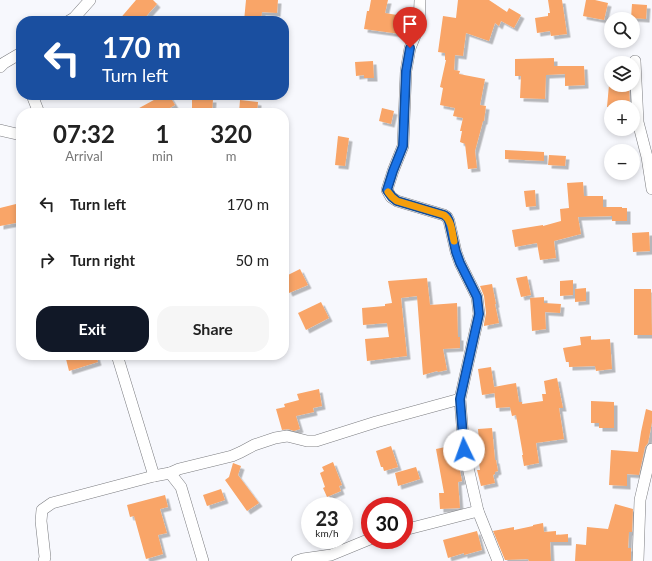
<!DOCTYPE html>
<meta charset="utf-8">
<style>
body{margin:0;font-family:Lato,sans-serif;background:#f6f6f6;color:#222;height:100vh;display:flex;flex-direction:column;font-size:15px;white-space:nowrap}
*{box-sizing:border-box;margin:0}
p{font-size:13px;color:#767676}
.icon{flex:none;width:22px;height:22px;fill:none;stroke:currentColor;stroke-width:2;stroke-linecap:round;stroke-linejoin:round}
.map{position:relative;flex:1;overflow:hidden}
.details{position:absolute;left:16px;top:108px;width:273px;height:252px;display:flex;flex-direction:column;background:#fff;border-radius:16px;box-shadow:0 2px 6px #0003}
.details>*{flex:none}
.hud{position:absolute;left:16px;top:16px;width:273px;height:84px;border-radius:16px;box-shadow:0 2px 6px #0003;background:#1a4fa0;color:#fff;overflow:hidden}
.tools{position:absolute;left:604px;top:12px;display:grid;gap:8px}
.tools a{display:grid;place-items:center;width:36px;height:36px;border-radius:50%;background:#fff;box-shadow:0 2px 6px #0003;font-size:20px}
.speed{position:absolute;left:301px;top:497px;display:flex;gap:8px;font-size:20px;font-weight:700;text-align:center}
.speed>*{display:grid;place-content:center;width:52px;height:52px;border-radius:50%;background:#fff;box-shadow:0 2px 6px #0003;line-height:1}
.speed small{font-size:10px;font-weight:400}
.speed .limit{border:6px solid #d22;background:#fff;color:#111}
.pin{position:absolute;display:grid;place-items:center;width:34px;height:34px;color:#fff;margin:-41px -17px;border-radius:50% 50% 50% 0;rotate:-45deg;box-shadow:0 0 4px #0007}
.pin .icon{rotate:45deg}
.me{position:absolute;width:44px;margin:-22px;rotate:357deg;stroke-linejoin:round;filter:drop-shadow(0 0 3px #0008)}
.turn{display:flex;align-items:center;gap:14px;height:84px;padding:0 20px;font-size:18px}
.turn .icon{width:52px;height:52px;stroke-width:2.5}
.turn b{display:block;font-size:28px;line-height:34px}
.eta{display:flex;justify-content:space-evenly;align-items:center;height:68px;text-align:center}
.eta b{font-size:24px;font-weight:700;line-height:28px}
.cta{display:flex;gap:8px;margin-top:auto;padding:8px 20px}
.cta a{flex:1;height:46px;border-radius:16px;background:#111827;color:#fff;font-size:16px;font-weight:700;line-height:46px;text-align:center}
.cta a+a{background:#f6f6f6;color:#222}
ul{padding:0;list-style:none}
li{display:flex;align-items:center;gap:12px;height:56px;padding:0 20px}
li div{flex:1}
li b{display:block;font-size:15px}
li em{font-style:normal}
.map>svg:first-child{display:block}
</style>
<div class="map">
<svg width="652" height="561" viewBox="0 0 652 561">
<defs>
<filter id="shadow"><feDropShadow dx="3.5" dy="3.5" stdDeviation="0" flood-color="#0004"/></filter>
</defs>
<rect width="100%" height="100%" fill="#f7f8fd"/>
<g fill="#f9a567" filter="url(#shadow)">
<polygon points="136,0 153,0 157,4 142,21 118,21"/>
<polygon points="246,0 278,0 277,13 262,12 261,21 244,21"/>
<polygon points="371,0 388,0 385,13 403,16 400,34 364,29 367,11 369,11"/>
<polygon points="458,0 489,0 507,12 509,8 521,15 514,28 501,21 499,26 495,23 489,41 466,33 463,56 455,55 454,70 460,71 459,74 485,79 480,105 486,106 484,121 483,121 475,151 477,168 468,169 465,144 460,142 462,131 460,131 463,118 453,116 455,108 440,105 443,88 440,87 446,60 445,60 445,53 438,52 443,16 456,18"/>
<polygon points="548,0 562,0 567,34 551,36 550,31 537,33 535,18 548,16 548,13 550,13"/>
<polygon points="586,0 595,0 608,3 604,20 583,16"/>
<polygon points="632,4 647,5 646,19 631,18"/>
<polygon points="554,58 554,66 584,66 585,85 565,86 565,74 546,75 545,99 520,98 521,76 515,76 515,59"/>
<polygon points="373,61 374,78 364,78 364,75 356,76 355,62"/>
<polygon points="609,85 629,86 630,107 607,107"/>
<polygon points="163,95 169,95 175,105 161,113 130,113"/>
<polygon points="192,99 213,99 212,113 192,113"/>
<polygon points="240,100 258,102 257,113 239,113"/>
<polygon points="382,108 394,111 391,124 379,121"/>
<polygon points="338,136 349,138 345,166 335,165"/>
<polygon points="505,150 544,152 544,161 505,159"/>
<polygon points="549,155 566,156 565,166 548,165"/>
<polygon points="583,182 584,196 603,196 603,207 622,207 622,208 627,208 627,221 612,221 612,216 578,217 581,234 554,241 556,258 540,260 537,243 515,247 512,230 543,225 543,226 561,221 560,209 569,208 567,183"/>
<polygon points="535,190 536,206 526,207 524,191"/>
<polygon points="20,203 21,207 21,222 0,226 0,208"/>
<polygon points="649,232 650,251 633,252 632,233"/>
<polygon points="300,269 308,285 289,293 284,282 284,277"/>
<polygon points="527,276 531,295 521,297 516,278"/>
<polygon points="427,278 430,305 457,303 458,337 460,337 460,348 443,349 447,370 438,372 437,371 423,375 417,296 401,298 407,356 367,361 365,339 389,337 387,323 363,325 362,308 385,306 385,304 392,303 388,281"/>
<polygon points="573,280 573,295 560,296 560,281"/>
<polygon points="492,284 496,304 495,304 499,323 484,326 484,324 486,313 484,296 480,286"/>
<polygon points="586,288 586,301 575,302 575,289"/>
<polygon points="634,289 651,289 652,335 634,335"/>
<polygon points="544,297 544,303 561,304 560,313 545,312 546,329 532,331 530,298"/>
<polygon points="321,302 329,318 306,330 298,313"/>
<polygon points="591,336 591,340 610,339 612,369 596,371 595,366 569,367 569,362 566,362 563,348 581,345 580,337"/>
<polygon points="65,355 96,355 98,362 69,371"/>
<polygon points="491,367 495,393 482,395 478,369"/>
<polygon points="557,378 563,408 559,408 564,439 536,443 539,463 524,466 522,455 523,455 516,415 512,416 510,407 496,408 494,387 516,383 519,402 522,402 522,404 543,401 542,394 546,394 544,381"/>
<polygon points="319,389 322,406 313,408 314,412 296,416 300,429 294,431 288,429 282,430 276,409 285,407 284,404 299,400 297,394"/>
<polygon points="591,401 614,402 614,428 599,428 599,423 591,423"/>
<polygon points="646,409 652,411 652,422 648,443 645,447 639,475 627,474 627,486 609,485 611,450 638,452 641,432"/>
<polygon points="492,428 495,460 496,460 498,471 495,472 495,474 493,475 495,483 481,486 477,470 480,470 479,463 481,463 478,429"/>
<polygon points="391,446 398,467 384,471 383,467 381,467 376,451"/>
<polygon points="450,446 455,467 459,466 462,481 458,482 460,508 440,509 439,493 444,493 436,449"/>
<polygon points="333,462 342,485 339,486 341,491 327,497 323,488 325,487 320,473 324,471 322,467"/>
<polygon points="233,463 241,466 238,475 259,503 247,511 225,480 229,477"/>
<polygon points="416,467 420,479 398,486 395,473"/>
<polygon points="221,489 225,500 207,506 203,495"/>
<polygon points="165,495 168,507 160,509 167,533 158,535 163,554 146,559 134,516 130,517 127,505"/>
<polygon points="615,504 633,509 632,532 629,532 628,548 631,548 631,561 575,561 576,544 586,545 587,527 608,529"/>
<polygon points="543,523 544,532 556,531 556,535 568,534 568,542 550,542 551,561 529,561 528,559 505,560 493,531 514,527 514,530 533,526 533,525"/>
<polygon points="477,531 482,550 464,555 464,553 448,558 443,540"/>
</g>
<g fill="none" stroke-linecap="round" stroke-linejoin="round">
<g stroke="#7c7d81" stroke-width="12">
<g id="minor">
<polyline points="420,0 419,26 410,48 406,71 403,146 393,171 387,190 391,197 397,201 444,215 447,217 449,221 456,252 460,263 477,297 479,314 460,399 464,450 478,511 498,561"/>
<polyline points="69,21 74,18 90,0"/>
<polyline points="635,61 638,122 647,157 652,189"/>
<polyline points="0,67 4,63 21,53"/>
<polyline points="32,95 39,113"/>
<polyline points="0,130 21,135"/>
<polyline points="117,355 154,476"/>
<polyline points="170,473 179,469 232,456 241,452 254,445 275,438 287,436 307,441 316,441 376,422 460,399"/>
<polyline points="404,530 478,511"/>
<polyline points="44,561 45,557 41,521 42,510 52,503 154,476 170,473 181,487 203,561"/>
<polyline points="297,561 303,559 331,555 370,539"/>
<polyline points="638,561 640,500 652,449"/>
</g>
</g>
<use href="#minor" stroke="#fff" stroke-width="11"/>
</g>
<g fill="none" stroke-linecap="round" stroke-linejoin="round">
<g stroke="#114b97" stroke-width="10">
<polyline id="route" points="410,48 406,71 403,146 393,171 387,190 392,197 397,201 444,215 447,217 449,221 456,252 460,263 477,297 479,314 460,399 464,450"/>
</g>
<use href="#route" stroke="#1a73e8" stroke-width="7"/>
<path stroke="#f59e0b" stroke-width="7" d="M388 192 392 197 397 201 444 215C452 221 452 232 454 241"/>
</g>
</svg>
<div class="tools">
<a><svg class="icon" aria-label="search" viewBox="0 0 24 24"><circle cx="10" cy="10" r="6"/><path d="M15 15l6 6"/></svg></a>
<a><svg class="icon" aria-label="layers" viewBox="0 0 24 24"><path d="M12 4l9 5-9 5-9-5zM3 14l9 5 9-5"/></svg></a>
<a>+</a>
<a>−</a>
</div>
<div class="speed"><div>23<small>km/h</small></div><div class="limit">30</div></div>
<div class="pin" style="left:410px;top:48px;background:#d93025"><svg class="icon" aria-label="arrive" viewBox="0 0 24 24"><path d="M6 21V4h12l-3 4 3 4H6"/></svg></div>
<svg class="me" style="left:464px;top:450px" viewBox="-20 -20 40 40"><circle r="19" fill="#fff"/><path d="M0-13L10 11 0 6-10 11z" fill="#1a73e8"/></svg>
<div class="hud">
<div class="turn"><svg class="icon" aria-label="left" viewBox="0 0 24 24"><path d="M17 20v-9H6M10 6l-5 5 5 5"/></svg><div><b>170 m</b>Turn left</div></div>
</div>
<section class="details">
<div class="eta">
<div><b>07:32</b><p>Arrival</p></div>
<div><b>1</b><p>min</p></div>
<div><b>320</b><p>m</p></div>
</div>
<ul>
<li><svg class="icon" aria-label="left" viewBox="0 0 24 24"><path d="M17 20v-9H6M10 6l-5 5 5 5"/></svg><div><b>Turn left</b></div><em>170 m</em></li>
<li><svg class="icon" aria-label="right" viewBox="0 0 24 24"><path d="M7 20v-9h11M14 6l5 5-5 5"/></svg><div><b>Turn right</b></div><em>50 m</em></li>
</ul>
<div class="cta"><a>Exit</a><a>Share</a></div>
</section>
</div>
